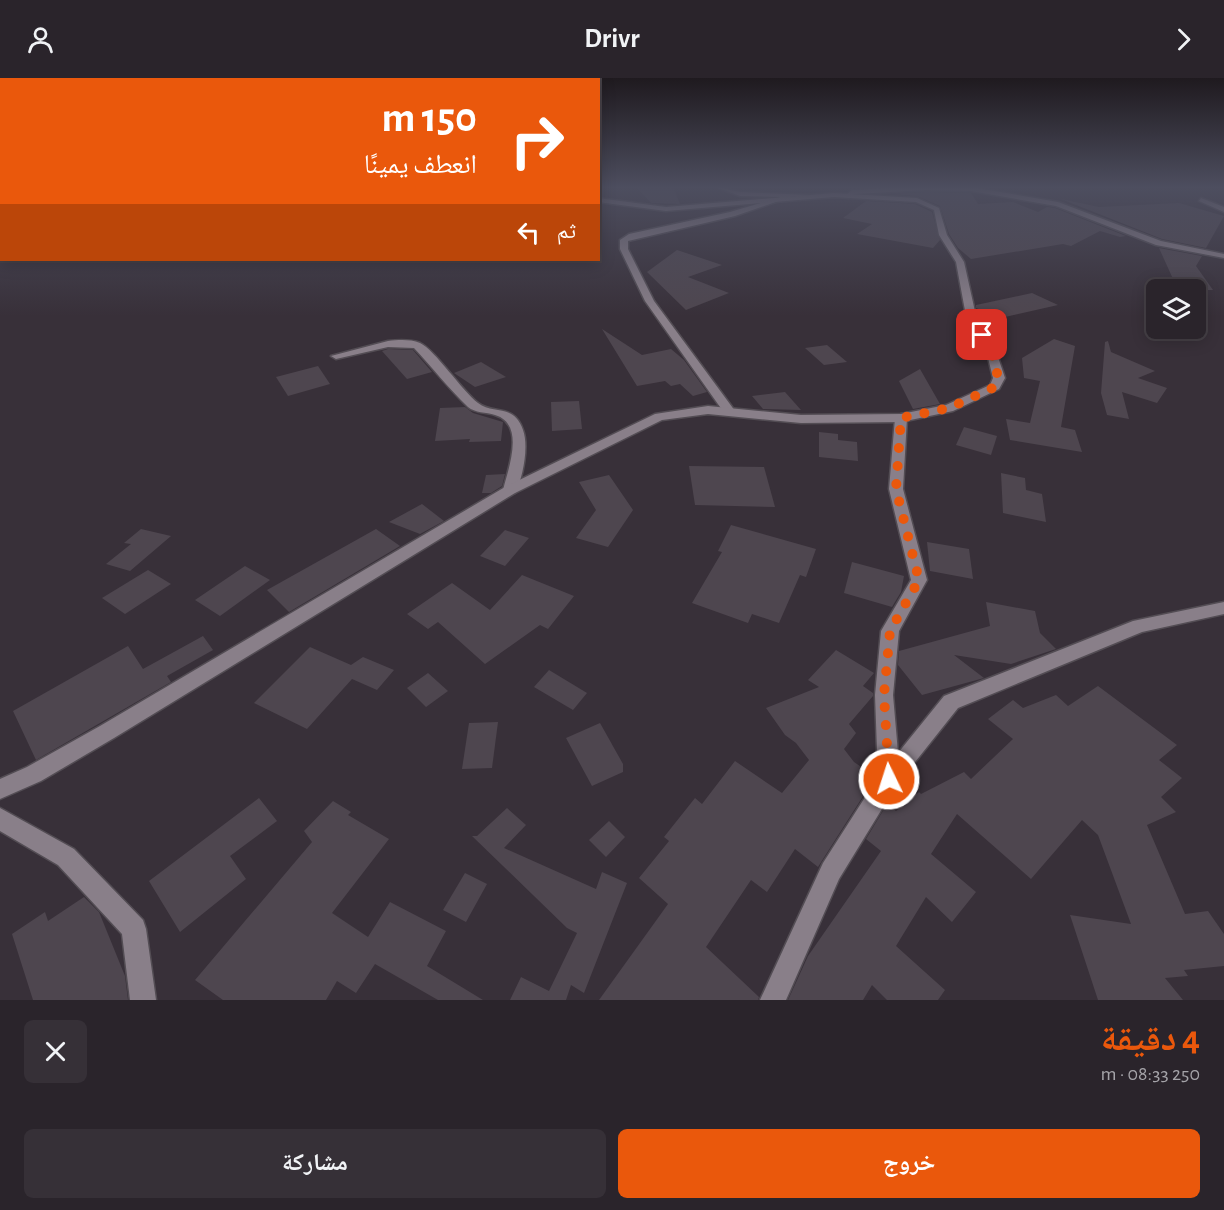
<!DOCTYPE html>
<html lang="ar">
<meta charset="utf-8">
<style>
body{margin:0;font-family:"Alegreya Sans","Noto Naskh Arabic",sans-serif;background:#363037;color:#f1f3f6;direction:rtl;height:100vh;display:flex;flex-direction:column;font-size:22px;white-space:nowrap}
*{box-sizing:border-box;margin:0}
p{font-size:20px;color:#a5a4a9}
.icon{flex:none;width:33px;height:33px;fill:none;stroke:currentColor;stroke-width:2;stroke-linecap:round;stroke-linejoin:round}
.map{position:relative;height:922px;overflow:hidden;direction:ltr}
.sheet{display:flex;flex-direction:column;background:#2a242b;flex:1}
.sheet>*{flex:none}
.top-card{position:absolute;left:0px;top:0px;width:600px;height:183px;box-shadow:0 3px 15px #0003,0 0 0 2px #464147;direction:rtl;background:#ea580c;color:#fff;overflow:hidden}
.controls{position:absolute;left:1146px;top:201px;display:grid;gap:12px}
.controls a{display:grid;place-items:center;width:60px;height:60px;border-radius:9px;background:#2a242b;box-shadow:0 3px 15px #0003,0 0 0 2px #464147;font-size:30px}
.pin{position:absolute;display:grid;place-items:center;width:51px;height:51px;color:#fff;margin:-26px;border-radius:12px;box-shadow:0 3px 9px #0006}
.me{position:absolute;width:66px;margin:-33px;rotate:356deg;stroke-linejoin:round;filter:drop-shadow(0 0 4px #0008)}
.turn{display:flex;align-items:center;gap:21px;height:126px;padding:0 24px;font-size:27px}
.turn .icon{width:78px;height:78px;stroke-width:2.5}
.turn b{display:block;font-size:42px;line-height:51px}
.then{display:flex;align-items:center;height:57px;padding:0 24px;background:#0003;gap:12px;font-size:22px}
.round{display:grid;place-items:center;flex:none;width:63px;height:63px;border-radius:9px;background:#363037}
.summary{display:flex;align-items:center;justify-content:space-between;height:102px;padding:0 24px}
h1{font-size:36px;font-weight:700;line-height:45px;color:#ea580c}
.cta{display:flex;gap:12px;margin-top:auto;padding:12px 24px}
.cta a{flex:1;height:69px;border-radius:9px;background:#ea580c;color:#fff;font-size:24px;font-weight:700;line-height:69px;text-align:center}
.cta a+a{background:#363037;color:#f1f3f6}
header{display:flex;justify-content:space-between;align-items:center;height:78px;padding:0 24px;background:#2a242b;font-size:27px;font-weight:700}
.map>svg:first-child{display:block}
</style>
<header><svg class="icon" aria-label="forward" viewBox="0 0 24 24"><path d="M9 5l7 7-7 7"/></svg>Drivr<svg class="icon" aria-label="person" viewBox="0 0 24 24"><circle cx="12" cy="8" r="4"/><path d="M4 21q1-7 8-7t8 7"/></svg></header>
<div class="map">
<svg width="1224" height="922" viewBox="0 0 1224 922">
<rect width="100%" height="100%" fill="#383039"/>
<g fill="#4e464f">
<polygon points="636,109 673,109 680,126 651,125"/>
<polygon points="926,114 971,115 978,126 1013,124 1038,134 1047,129 1055,130 1126,158 1120,159 1100,153 1071,168 1063,166 971,181 958,170 949,156 940,128 917,118 891,116"/>
<polygon points="1061,121 1099,129 1179,125 1224,138 1206,170 1162,161"/>
<polygon points="866,123 915,126 932,134 940,162 933,170 857,156 872,146 843,140"/>
<polygon points="1159,170 1202,178 1196,188 1213,212 1178,212"/>
<polygon points="677,172 722,187 688,199 729,215 686,232 647,194"/>
<polygon points="1032,215 1058,227 1001,240 976,230 976,227"/>
<polygon points="602,251 642,277 671,271 684,282 707,314 693,318 680,306 671,308 665,303 637,308"/>
<polygon points="1054,261 1075,268 1061,349 1075,352 1082,374 1010,362 1006,341 1030,345 1040,303 1024,300 1022,280"/>
<polygon points="1108,263 1111,274 1155,293 1138,300 1167,310 1157,325 1122,314 1129,341 1107,337 1101,315 1105,264"/>
<polygon points="827,267 847,284 824,287 805,270"/>
<polygon points="388,271 413,272 432,294 407,301 382,273"/>
<polygon points="481,284 506,299 475,309 454,295"/>
<polygon points="318,288 330,306 288,318 276,299"/>
<polygon points="920,291 940,326 913,331 899,303"/>
<polygon points="785,314 801,332 763,331 752,318"/>
<polygon points="579,323 582,351 552,353 551,324"/>
<polygon points="465,329 473,335 503,344 501,363 469,364 470,361 435,363 440,330"/>
<polygon points="964,349 997,358 991,377 956,367"/>
<polygon points="819,354 838,356 838,362 857,364 858,383 819,379"/>
<polygon points="689,388 764,389 775,429 695,427"/>
<polygon points="1001,395 1025,400 1026,412 1042,416 1046,444 1003,435"/>
<polygon points="505,396 502,408 491,415 482,415 486,397"/>
<polygon points="609,397 633,432 608,469 576,460 596,432 579,404"/>
<polygon points="422,426 444,443 420,456 389,444"/>
<polygon points="731,447 816,471 806,499 800,497 779,545 752,536 748,545 692,525 722,474 718,473"/>
<polygon points="141,451 171,458 130,493 106,486 131,466 124,465"/>
<polygon points="376,451 400,468 289,534 267,512"/>
<polygon points="505,452 529,460 505,488 480,478"/>
<polygon points="927,464 969,471 973,501 930,493"/>
<polygon points="852,484 904,498 901,514 892,529 844,515"/>
<polygon points="245,488 270,502 220,538 195,522"/>
<polygon points="148,492 171,506 125,536 102,520"/>
<polygon points="522,497 574,518 548,551 540,547 485,586 438,544 428,551 407,536 452,505 490,532"/>
<polygon points="986,524 1035,533 1040,555 1056,571 1011,586 954,577 984,600 922,617 898,587 899,573 990,548"/>
<polygon points="203,558 213,572 167,598 171,604 36,682 13,633 128,568 143,591"/>
<polygon points="310,569 351,587 363,579 394,592 377,612 352,601 307,651 254,625"/>
<polygon points="836,572 874,595 863,608 873,615 873,618 849,646 856,655 844,671 854,684 873,697 864,709 867,712 818,789 795,771 767,814 751,802 706,869 759,919 758,922 599,922 668,826 639,800 669,763 664,759 695,720 702,726 735,683 782,715 809,682 796,665 785,657 766,630 819,609 808,602"/>
<polygon points="549,592 587,615 573,632 534,609"/>
<polygon points="428,595 448,613 426,629 407,610"/>
<polygon points="1098,608 1177,667 1159,682 1182,700 1161,719 1176,734 1147,747 1185,836 1208,833 1224,856 1224,888 1184,892 1188,898 1165,900 1183,922 1098,922 1070,837 1131,846 1098,757 1082,742 1031,801 957,736 931,776 976,814 952,844 926,819 896,868 945,912 938,922 887,922 872,907 863,922 788,922 808,878 881,773 866,761 887,726 896,733 919,714 921,716 964,694 971,701 1013,661 988,641 1013,622 1023,630 1056,617 1068,628"/>
<polygon points="498,644 492,690 462,691 469,645"/>
<polygon points="600,645 623,686 623,694 592,708 566,660"/>
<polygon points="259,720 277,743 230,778 246,801 180,854 149,803"/>
<polygon points="333,723 351,734 348,737 389,761 332,835 368,859 390,824 446,853 427,888 483,922 438,922 375,886 356,915 337,903 326,922 223,922 195,902 312,764 304,753"/>
<polygon points="507,730 526,747 504,770 596,811 602,794 627,805 584,915 571,907 566,922 510,922 521,899 549,913 577,855 567,850 472,758 477,758"/>
<polygon points="609,743 625,759 606,779 589,762"/>
<polygon points="465,795 487,806 466,844 443,832"/>
<polygon points="84,819 99,834 125,898 128,922 33,922 12,856 45,834 48,843"/>
</g>
<g fill="none" stroke-linecap="round" stroke-linejoin="round">
<g stroke="#534d54" stroke-width="3">
<g id="minor">
<polygon points="716,109 741,114 811,117 790,119 735,138 628,163 628,171 654,223 735,333 729,337 725,336 645,223 620,171 620,162 629,156 730,134 781,119 740,118"/>
<polygon points="912,109 971,109 1058,124 1161,163 1224,176 1224,180 1156,167 1056,128 971,113 926,112 854,116 848,120 845,118 852,112"/>
<polygon points="1201,120 1224,129 1224,134 1199,123"/>
<path d="M388 263C398 262 410 261 420 265 435 272 462 313 478 325 493 337 514 325 523 352 529 368 523 400 515 415H505L503 412C508 391 526 346 495 337 486 334 475 335 468 329 449 311 432 289 414 270L388 269 336 281 331 278Z"/>
<polygon points="901,336 907,340 903,411 927,502 899,553 893,617 898,675 944,618 1133,543 1224,524 1224,536 1142,554 958,630 896,708 839,801 786,922 760,922 823,785 878,699 875,617 881,553 911,502 889,411 895,340"/>
<polygon points="0,730 74,771 143,842 146,851 156,922 130,922 122,856 58,787 0,753"/>
</g>
</g>
<g stroke="#534d54" stroke-width="3">
<polygon id="tertiary" points="834,115 917,120 939,130 947,157 964,184 976,238 997,276 1005,300 999,311 953,333 901,344 801,345 708,336 662,342 515,415 114,660 41,703 0,721 0,701 27,689 100,648 505,409 655,336 708,328 801,337 901,336 946,327 990,307 993,300 987,276 966,238 956,184 939,157 934,132 916,124 834,119 666,133 598,124 598,120 666,129"/>
</g>
<use href="#minor" fill="#897f89" fill-rule="evenodd"/>
<use href="#tertiary" fill="#897f89" fill-rule="evenodd"/>
</g>
<linearGradient id="sky" x2="0" y2="1"><stop stop-color="#1f1a1f"/><stop offset="0.46" stop-color="#4d4e5f"/><stop offset="1" stop-color="#4d4e5f" stop-opacity="0"/></linearGradient>
<rect width="1224" height="238" fill="url(#sky)"/>
<g fill="none" stroke-linecap="round" stroke-linejoin="round">
<path stroke="#ea580c" stroke-width="10" stroke-dasharray="0 18" d="M889 701 884 617 890 553 919 502 896 411 901 340 949 330 995 309C1002 292 990 273 982 257"/>
</g>
</svg>
<div class="controls">
<a><svg class="icon" aria-label="layers" viewBox="0 0 24 24"><path d="M12 4l9 5-9 5-9-5zM3 14l9 5 9-5"/></svg></a>
</div>
<div class="pin" style="left:982px;top:257px;background:#d93025"><svg class="icon" aria-label="arrive" viewBox="0 0 24 24"><path d="M6 21V4h12l-3 4 3 4H6"/></svg></div>
<svg class="me" style="left:889px;top:701px" viewBox="-20 -20 40 40"><circle r="17" fill="#ea580c" stroke="#fff" stroke-width="3"/><path d="M0-11L8 9 0 5-8 9z" fill="#fff"/></svg>
<div class="top-card">
<div class="turn"><svg class="icon" aria-label="right" viewBox="0 0 24 24"><path d="M7 20v-9h11M14 6l5 5-5 5"/></svg><div><b>150 m</b>انعطف يمينًا</div></div>
<div class="then">ثم<svg class="icon" aria-label="left" viewBox="0 0 24 24"><path d="M17 20v-9H6M10 6l-5 5 5 5"/></svg></div>
</div>
</div>
<section class="sheet">
<div class="summary"><div><h1>4 دقيقة</h1><p>250 m · 08:33</p></div><a class="round"><svg class="icon" aria-label="close" viewBox="0 0 24 24"><path d="M6 6l12 12M18 6L6 18"/></svg></a></div>
<div class="cta"><a>خروج</a><a>مشاركة</a></div>
</section>
